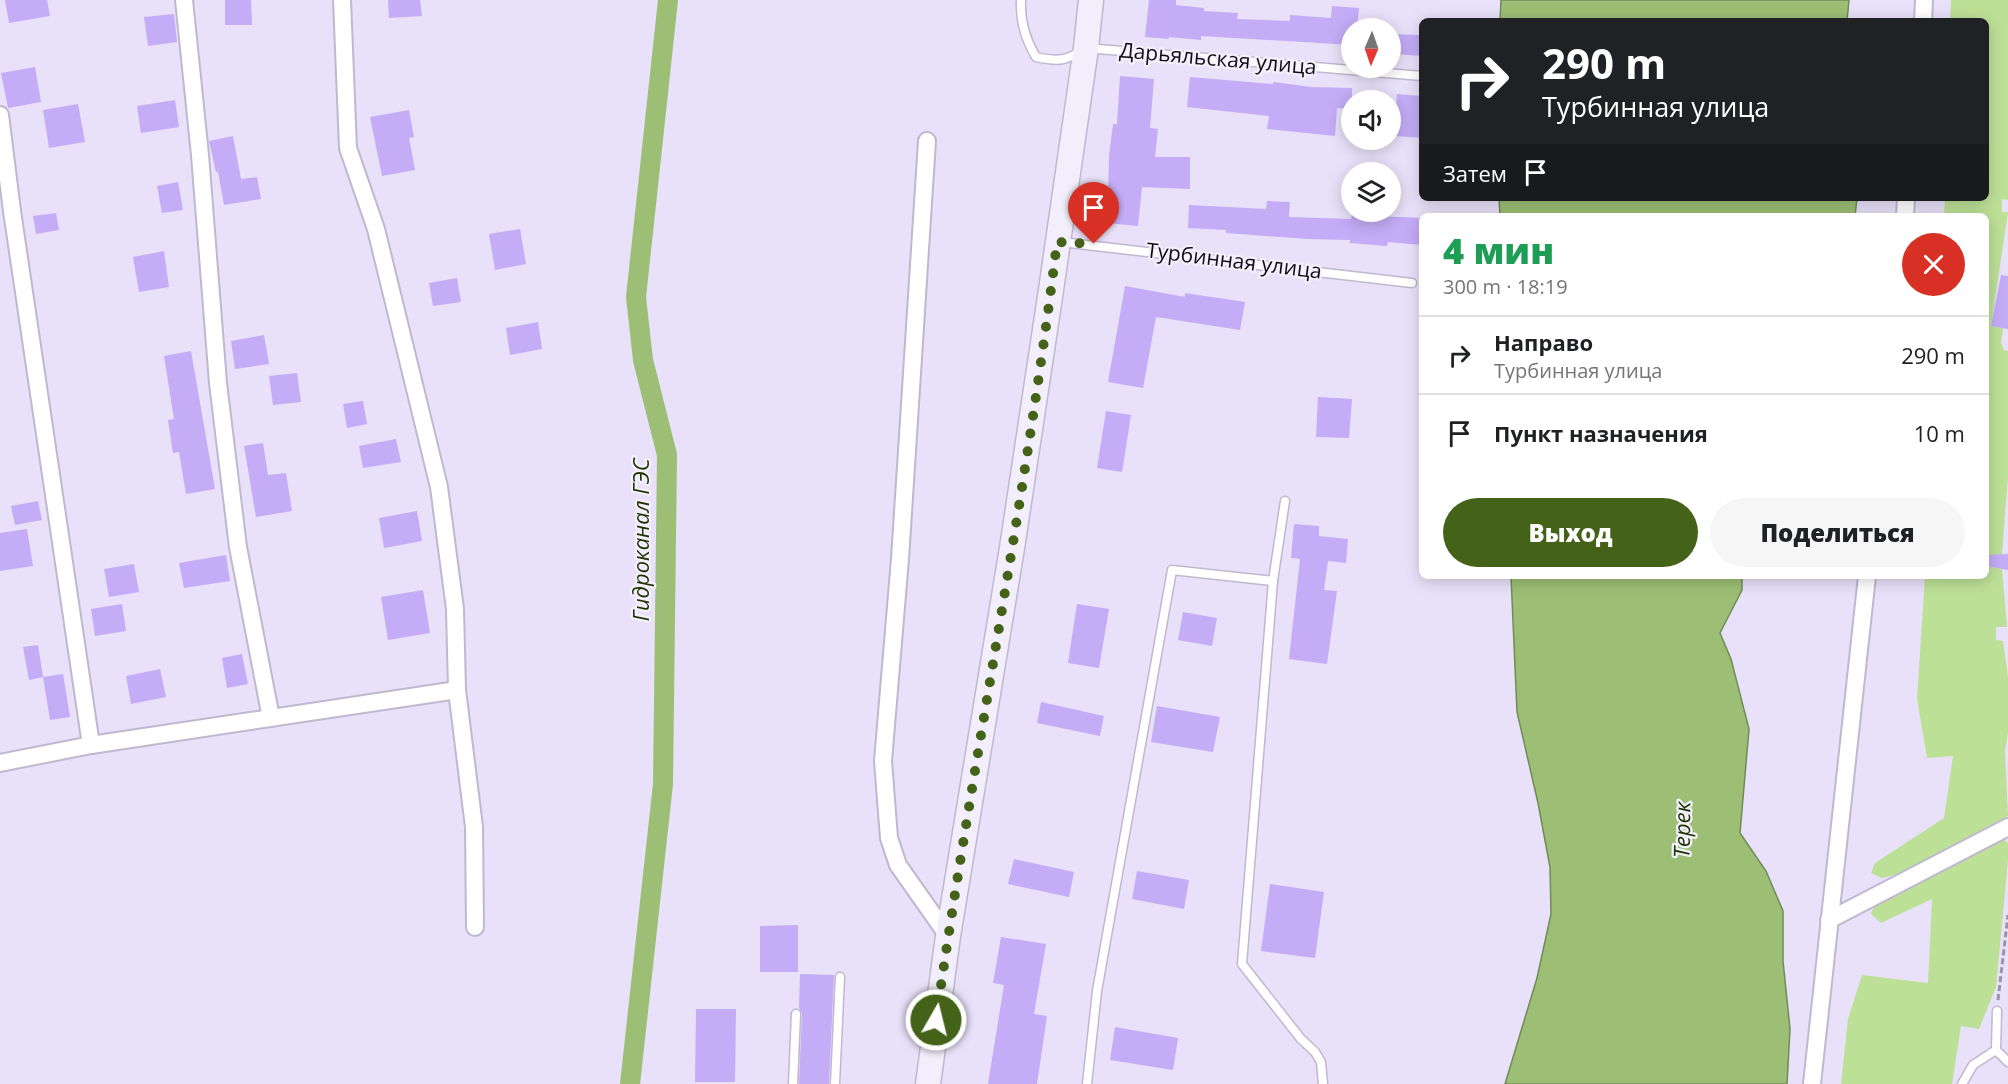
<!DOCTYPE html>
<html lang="ru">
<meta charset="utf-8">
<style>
body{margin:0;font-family:"Open Sans",sans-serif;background:#f6f6f6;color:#202124;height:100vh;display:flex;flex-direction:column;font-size:22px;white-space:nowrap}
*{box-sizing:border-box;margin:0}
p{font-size:20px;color:#757577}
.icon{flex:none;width:33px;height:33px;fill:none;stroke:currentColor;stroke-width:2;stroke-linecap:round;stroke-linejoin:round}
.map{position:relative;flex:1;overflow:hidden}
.details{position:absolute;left:1419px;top:213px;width:570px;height:366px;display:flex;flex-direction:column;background:#fff;border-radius:9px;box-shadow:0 3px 15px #0003}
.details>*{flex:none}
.guide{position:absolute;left:1419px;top:18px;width:570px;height:183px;border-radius:9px;box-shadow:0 3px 15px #0003;background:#202124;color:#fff;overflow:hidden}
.needle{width:39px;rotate:182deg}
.controls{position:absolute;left:1341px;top:18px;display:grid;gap:12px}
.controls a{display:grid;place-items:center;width:60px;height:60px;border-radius:50%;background:#fff;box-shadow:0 3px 15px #0003;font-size:30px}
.pin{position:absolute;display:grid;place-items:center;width:51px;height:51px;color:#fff;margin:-62px -26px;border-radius:50% 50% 50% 0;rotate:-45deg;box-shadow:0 0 6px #0007}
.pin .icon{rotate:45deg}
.me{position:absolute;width:66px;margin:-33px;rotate:8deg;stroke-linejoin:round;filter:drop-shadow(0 0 4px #0008)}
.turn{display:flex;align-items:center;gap:21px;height:126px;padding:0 24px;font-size:27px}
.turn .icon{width:78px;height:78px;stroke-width:2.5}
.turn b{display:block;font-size:42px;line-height:51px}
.then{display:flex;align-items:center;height:57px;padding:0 24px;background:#0003;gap:12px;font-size:22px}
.round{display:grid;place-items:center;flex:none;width:63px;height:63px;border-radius:32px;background:#f6f6f6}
.headline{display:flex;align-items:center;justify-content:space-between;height:102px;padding:0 24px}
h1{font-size:36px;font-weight:800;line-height:45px;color:#1e9e55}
.action{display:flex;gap:12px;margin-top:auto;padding:12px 24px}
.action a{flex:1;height:69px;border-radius:36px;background:#446318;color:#fff;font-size:24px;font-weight:800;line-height:69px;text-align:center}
.action a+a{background:#f6f6f6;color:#202124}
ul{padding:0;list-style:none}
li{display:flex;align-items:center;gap:18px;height:78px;padding:0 24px;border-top:2px solid #e0e0e0}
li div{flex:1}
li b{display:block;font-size:22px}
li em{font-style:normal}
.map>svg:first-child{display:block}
</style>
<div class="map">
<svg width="2008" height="1084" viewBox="0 0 2008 1084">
<rect width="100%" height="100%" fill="#e8e1f9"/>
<g fill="#bde097">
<polygon points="1951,0 2008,0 2008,200 2002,199 2002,212 2008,212 1991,326 2003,328 2001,343 2004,350 2008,351 2008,476 2002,555 1991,555 1990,566 2002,569 2007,627 1996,627 1996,640 2003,641 2008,677 2008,732 2005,752 2008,816 1910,871 1882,878 1871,873 1875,863 1944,818 1953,756 1927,758 1917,699 1925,576 1986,576 1986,216 1944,216 1945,198 1986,198 1986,21 1950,21"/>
<polygon points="2003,839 2008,843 2008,860 1996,987 1979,1029 1961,1026 1952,1084 1841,1084 1848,1019 1862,975 1928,983 1932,899 1881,923 1871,914 1875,904"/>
</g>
<g fill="#9cbf75" stroke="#728a58" stroke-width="1.5">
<polygon points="1501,0 1849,0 1847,21 1500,21"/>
<polygon points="1499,198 1857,198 1855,216 1500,216"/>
<polygon points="1511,576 1742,576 1742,590 1720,633 1731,659 1749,729 1740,833 1766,871 1783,911 1783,961 1790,1029 1787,1084 1505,1084 1537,978 1551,914 1550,867 1538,803 1517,712"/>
</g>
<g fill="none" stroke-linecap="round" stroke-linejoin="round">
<polyline stroke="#9cbf75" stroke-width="20" points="630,1084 663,784 667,455 643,360 636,297 668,0"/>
</g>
<g fill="#c4acf6">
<polygon points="5,0 47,0 50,16 9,23"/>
<polygon points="225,0 251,0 252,25 225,25"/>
<polygon points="388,0 420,0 422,16 389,18"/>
<polygon points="1149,0 1176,0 1176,5 1204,8 1204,11 1238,13 1237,19 1290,21 1290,15 1331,18 1332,6 1359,8 1357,28 1352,28 1352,45 1201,36 1201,40 1169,37 1169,39 1145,37"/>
<polygon points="174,14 177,42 148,46 144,17"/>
<polygon points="1390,34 1422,35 1422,56 1393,54 1394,48 1390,48"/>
<polygon points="35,67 41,102 8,108 1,73"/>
<polygon points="1120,76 1154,79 1150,128 1158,129 1155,157 1190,157 1190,189 1142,187 1138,226 1096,222 1099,198 1108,199 1109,156 1113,124 1117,124"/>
<polygon points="1190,77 1273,84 1274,82 1311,87 1352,88 1352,109 1337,108 1335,136 1267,129 1269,116 1187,107"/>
<polygon points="1397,94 1422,96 1422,138 1394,136"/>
<polygon points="175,100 179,127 141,133 137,106"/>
<polygon points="78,104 85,142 49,148 43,110"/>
<polygon points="409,110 414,137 409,138 415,170 382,176 370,117"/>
<polygon points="233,136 241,179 257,177 261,199 224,205 218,172 216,172 209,141"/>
<polygon points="178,182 183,210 162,213 157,186"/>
<polygon points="1267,201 1290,202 1289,217 1351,219 1352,215 1422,218 1422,245 1388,242 1387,246 1350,243 1350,240 1307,239 1226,233 1226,230 1188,228 1189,205 1266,209"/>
<polygon points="56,213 59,230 36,234 33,216"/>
<polygon points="520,229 526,264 495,270 489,234"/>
<polygon points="164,251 169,287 139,292 133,257"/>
<polygon points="2001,275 2008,276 2008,329 1991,326"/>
<polygon points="457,278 461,302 433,306 429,283"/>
<polygon points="1125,286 1185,297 1185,293 1245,302 1240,330 1156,317 1143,388 1108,382"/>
<polygon points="538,322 542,349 510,355 506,328"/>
<polygon points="264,335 269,364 235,369 231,341"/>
<polygon points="191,351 215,489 186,494 179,452 173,453 168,420 174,419 164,356"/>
<polygon points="297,373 301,402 273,405 269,376"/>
<polygon points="1318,397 1352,399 1349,438 1316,437"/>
<polygon points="363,401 367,424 347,428 343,404"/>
<polygon points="1106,411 1131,415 1122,472 1097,468"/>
<polygon points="396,439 401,462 363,468 359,446"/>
<polygon points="263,443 268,475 286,473 292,511 256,517 244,446"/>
<polygon points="38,501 42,520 15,525 11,506"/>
<polygon points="417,511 422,541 384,548 379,518"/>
<polygon points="1294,524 1319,526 1319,536 1348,539 1346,563 1328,561 1324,590 1337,591 1327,664 1289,659 1300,559 1291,558"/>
<polygon points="27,529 33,566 0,571 0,533"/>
<polygon points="2008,554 2008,570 1986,566 1986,555"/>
<polygon points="226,555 230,581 184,588 179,563"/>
<polygon points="134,564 139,592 109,597 104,569"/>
<polygon points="423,590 430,633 388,640 381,597"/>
<polygon points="122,604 126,631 95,636 91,609"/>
<polygon points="1077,604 1109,609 1099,668 1068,663"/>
<polygon points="1183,612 1217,618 1212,646 1178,640"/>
<polygon points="38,645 43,677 29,680 23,647"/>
<polygon points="242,654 248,684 227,688 222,658"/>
<polygon points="160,669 166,697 131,704 126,676"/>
<polygon points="63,674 70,717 50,720 43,677"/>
<polygon points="1041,702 1104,716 1100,736 1037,723"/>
<polygon points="1157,706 1220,717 1213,752 1151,742"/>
<polygon points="1014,859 1074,872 1069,897 1008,884"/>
<polygon points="1137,871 1189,880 1184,909 1132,899"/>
<polygon points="1270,884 1324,892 1315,958 1261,951"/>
<polygon points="798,925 798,972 760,972 760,926"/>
<polygon points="1001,937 1046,944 1034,1014 1047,1016 1037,1084 988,1084 1004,985 993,983"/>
<polygon points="800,974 834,975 829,1084 799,1084 802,1014 799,1008"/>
<polygon points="696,1009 736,1009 735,1082 695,1082"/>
<polygon points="1115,1027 1178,1038 1173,1070 1110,1060"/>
</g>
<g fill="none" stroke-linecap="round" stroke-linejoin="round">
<g stroke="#bfb8cf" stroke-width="11">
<g id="service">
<path d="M1021 0C1020 21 1025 39 1036 57 1059 62 1066 61 1086 48L1422 76"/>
<polyline points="1061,242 1412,283"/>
<polyline points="1285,501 1273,581 1242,964 1301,1039 1315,1052 1321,1062 1323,1084"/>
<polyline points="1997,1011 1996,1050 2008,1062"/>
<polyline points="793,1084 796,1014"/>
<polyline points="835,1084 840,977"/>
<polyline points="1087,1084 1097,991 1172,570 1273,581"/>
<polyline points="1962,1084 1973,1065 1996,1050"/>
</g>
</g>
<g stroke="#bfb8cf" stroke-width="20">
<g id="minor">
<polyline points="184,0 200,155 218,383 238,547 271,718"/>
<polyline points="342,0 348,148 376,229 439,487 455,609 457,690 474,827 475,927"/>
<polyline points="1923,21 1924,0"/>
<polyline points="0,115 12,211 91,745"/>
<polyline points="927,141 900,559 883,761 889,838 898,865 948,936"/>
<polyline points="1905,216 1906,198"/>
<polyline points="0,763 91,745 457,690"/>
<polyline points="1829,920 2008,827"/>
<polyline points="1812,1084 1867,576"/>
</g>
</g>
<g stroke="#bfb8cf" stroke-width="27">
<polyline id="secondary" points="928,1084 948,936 1012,548 1051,290 1086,48 1091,0"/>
</g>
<polyline stroke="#9994a6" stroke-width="3" stroke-dasharray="6 3" stroke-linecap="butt" points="1998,1000 2008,915"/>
<use href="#service" stroke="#fff" stroke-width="8"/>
<use href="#minor" stroke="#fff" stroke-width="16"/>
<use href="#secondary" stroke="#f2eefb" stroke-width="24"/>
</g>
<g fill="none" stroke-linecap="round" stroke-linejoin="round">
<path stroke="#446318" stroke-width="10" stroke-dasharray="0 18" d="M936 1020C973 760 1025 503 1057 242L1094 244"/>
</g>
<g text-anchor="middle" stroke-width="4.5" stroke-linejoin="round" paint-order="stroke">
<g font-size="21" fill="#100d15" stroke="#f4f0fe">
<text transform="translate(1218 59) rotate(5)" y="7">Дарьяльская улица</text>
<text transform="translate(1234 261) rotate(7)" y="7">Турбинная улица</text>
</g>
<g font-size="22" font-style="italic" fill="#1f3400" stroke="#f4f0fe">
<text transform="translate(641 540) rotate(-90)" y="8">Гидроканал ГЭС</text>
<text transform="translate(1682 830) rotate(-89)" y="8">Терек</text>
</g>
</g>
</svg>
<div class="controls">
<a><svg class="needle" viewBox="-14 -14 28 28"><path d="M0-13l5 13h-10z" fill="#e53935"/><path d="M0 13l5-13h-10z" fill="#757577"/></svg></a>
<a><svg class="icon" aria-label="sound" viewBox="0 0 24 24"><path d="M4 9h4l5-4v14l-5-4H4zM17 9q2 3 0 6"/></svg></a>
<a><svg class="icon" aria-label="layers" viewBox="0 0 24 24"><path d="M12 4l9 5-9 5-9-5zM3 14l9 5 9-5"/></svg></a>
</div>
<div class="pin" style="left:1094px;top:244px;background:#d93025"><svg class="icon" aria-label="arrive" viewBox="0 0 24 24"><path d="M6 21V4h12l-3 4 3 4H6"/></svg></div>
<svg class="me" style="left:936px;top:1020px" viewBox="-20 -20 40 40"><circle r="17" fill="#446318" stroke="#fff" stroke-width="3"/><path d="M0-11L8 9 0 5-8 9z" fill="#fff"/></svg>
<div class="guide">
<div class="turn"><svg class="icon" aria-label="right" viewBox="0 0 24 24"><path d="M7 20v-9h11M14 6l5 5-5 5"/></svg><div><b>290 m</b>Турбинная улица</div></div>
<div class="then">Затем<svg class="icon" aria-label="arrive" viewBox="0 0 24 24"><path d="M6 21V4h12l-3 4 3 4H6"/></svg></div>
</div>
<section class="details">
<div class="headline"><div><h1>4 мин</h1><p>300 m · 18:19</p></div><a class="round" style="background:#d93025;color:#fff"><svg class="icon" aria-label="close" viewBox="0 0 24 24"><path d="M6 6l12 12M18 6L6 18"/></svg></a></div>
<ul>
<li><svg class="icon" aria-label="right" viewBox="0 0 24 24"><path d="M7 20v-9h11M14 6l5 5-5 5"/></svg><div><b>Направо</b><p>Турбинная улица</p></div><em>290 m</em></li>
<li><svg class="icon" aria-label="arrive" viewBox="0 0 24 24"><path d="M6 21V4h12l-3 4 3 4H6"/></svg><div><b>Пункт назначения</b></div><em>10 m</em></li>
</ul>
<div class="action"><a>Выход</a><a>Поделиться</a></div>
</section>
</div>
